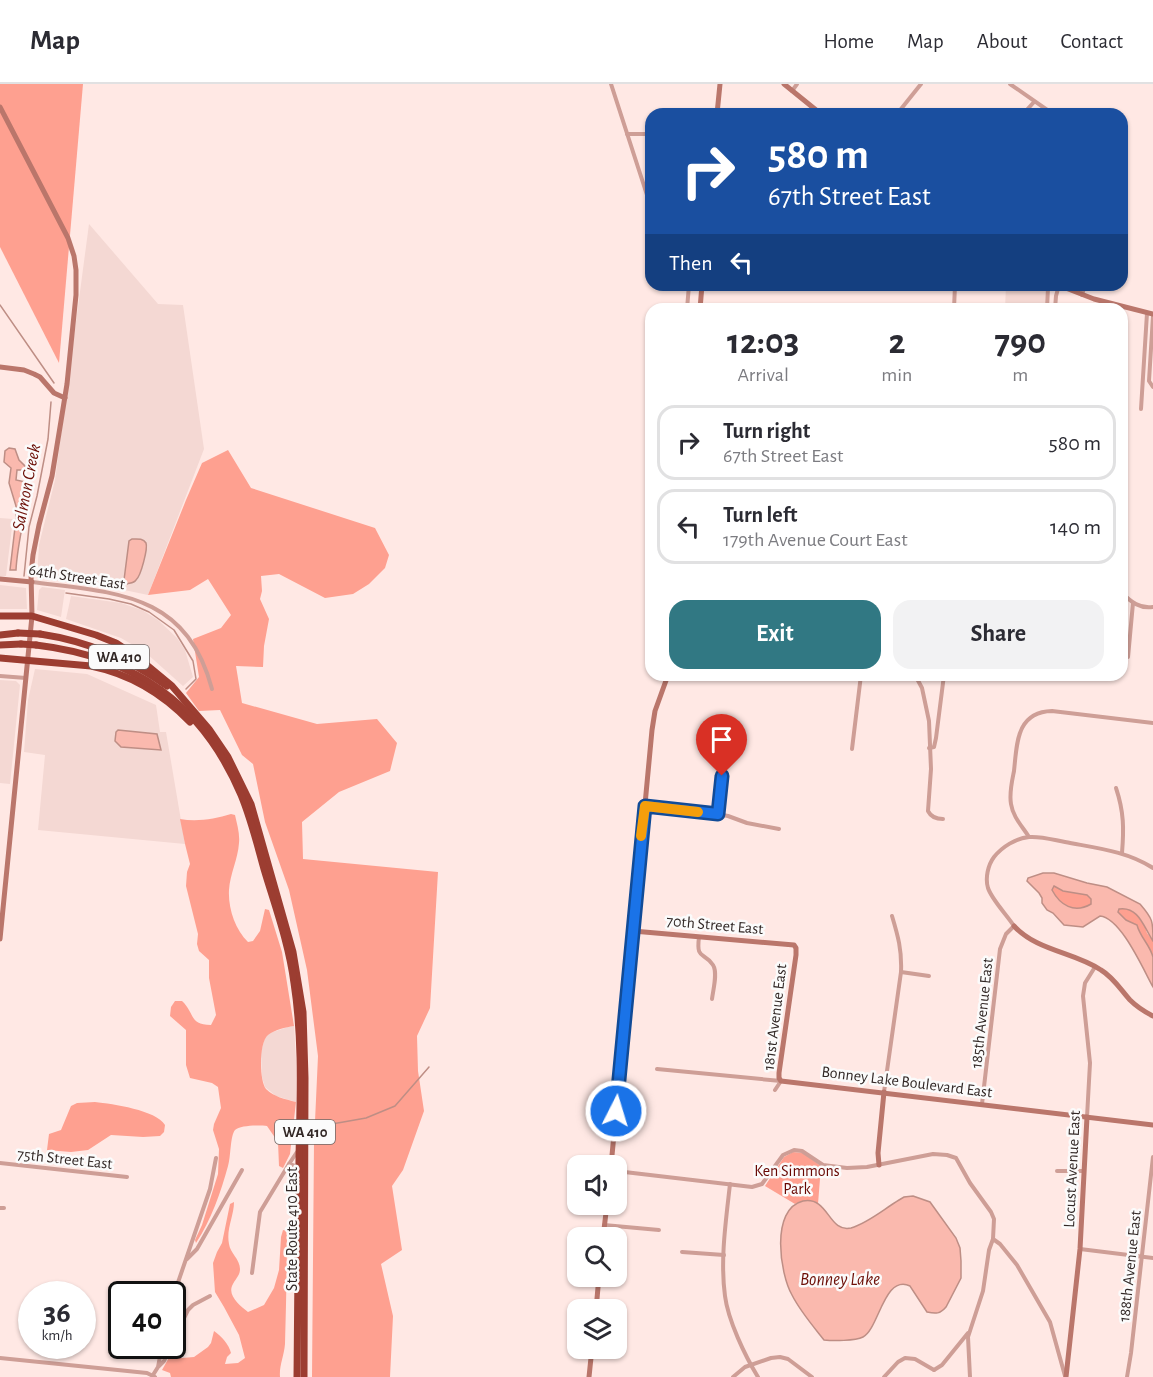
<!DOCTYPE html>
<style>
body{margin:0;font-family:"Alegreya Sans",sans-serif;background:#f2f2f3;color:#2b2b33;height:100vh;display:flex;flex-direction:column;font-size:22px;white-space:nowrap}
*{box-sizing:border-box;margin:0}
p{font-size:20px;color:#7c7c81}
.icon{flex:none;width:33px;height:33px;fill:none;stroke:currentColor;stroke-width:2;stroke-linecap:round;stroke-linejoin:round}
.map{position:relative;flex:1;overflow:hidden}
.side{position:absolute;left:645px;top:219px;width:483px;height:378px;display:flex;flex-direction:column;background:#fff;border-radius:18px;box-shadow:0 2px 4px #0004}
.side>*{flex:none}
.hud{position:absolute;left:645px;top:24px;width:483px;height:183px;border-radius:18px;box-shadow:0 2px 4px #0004;background:#1a4fa0;color:#fff;overflow:hidden}
.fabs{position:absolute;left:567px;top:1071px;display:grid;gap:12px}
.fabs a{display:grid;place-items:center;width:60px;height:60px;border-radius:12px;background:#fff;box-shadow:0 2px 4px #0004;font-size:30px}
.speed{position:absolute;left:18px;top:1197px;display:flex;gap:12px;font-size:30px;font-weight:700;text-align:center}
.speed>*{display:grid;place-content:center;width:78px;height:78px;border-radius:50%;background:#fff;box-shadow:0 2px 4px #0004;line-height:1}
.speed small{font-size:15px;font-weight:400}
.speed .limit{border:3px solid #111;border-radius:9px;background:#fff;color:#111}
.pin{position:absolute;display:grid;place-items:center;width:51px;height:51px;color:#fff;margin:-62px -26px;border-radius:50% 50% 50% 0;rotate:-45deg;box-shadow:0 0 6px #0007}
.pin .icon{rotate:45deg}
.me{position:absolute;width:66px;margin:-33px;rotate:5deg;stroke-linejoin:round;filter:drop-shadow(0 0 4px #0008)}
.turn{display:flex;align-items:center;gap:21px;height:126px;padding:0 24px;font-size:27px}
.turn .icon{width:78px;height:78px;stroke-width:2.5}
.turn b{display:block;font-size:42px;line-height:51px}
.then{display:flex;align-items:center;height:57px;padding:0 24px;background:#0003;gap:12px;font-size:22px}
.eta{display:flex;justify-content:space-evenly;align-items:center;height:102px;text-align:center}
.eta b{font-size:36px;font-weight:700;line-height:42px}
.cta{display:flex;gap:12px;margin-top:auto;padding:12px 24px}
.cta a{flex:1;height:69px;border-radius:18px;background:#317883;color:#fff;font-size:24px;font-weight:700;line-height:69px;text-align:center}
.cta a+a{background:#f2f2f3;color:#2b2b33}
ul{padding:0;list-style:none}
li{display:flex;align-items:center;gap:18px;height:75px;margin:0 12px 9px;padding:0 12px;border:3px solid #e1e1e2;border-radius:18px}
li div{flex:1}
li b{display:block;font-size:22px}
li em{font-style:normal}
header{display:flex;align-items:center;gap:36px;box-sizing:border-box;height:84px;padding:0 30px;background:#fff;border-bottom:2px solid #e1e1e2}
header strong{font-size:28px}
nav{display:flex;gap:33px;margin-inline-start:auto;font-size:21px}
.map>svg:first-child{display:block}
</style>
<header>
<strong>Map</strong>
<nav><a>Home</a><a>Map</a><a>About</a><a>Contact</a></nav>
</header>
<div class="map">
<svg width="1153" height="1293" viewBox="0 0 1153 1293">
<rect width="100%" height="100%" fill="#ffe8e4"/>
<g fill="#f4d8d3">
<polygon points="89,140 158,220 183,221 204,365 148,511 110,503 37,494 39,461 55,396"/>
<polygon points="1006,201 1047,201 1046,225 1005,225"/>
<polygon points="0,434 13,435 6,492 0,492"/>
<polygon points="0,501 26,504 27,525 0,525"/>
<polygon points="42,503 65,506 61,533 37,526 39,506"/>
<polygon points="71,512 121,519 142,526 158,536 177,554 185,566 193,593 183,602 145,568 121,554 66,535"/>
<polygon points="35,585 87,590 156,621 160,648 166,648 185,760 38,746 45,671 24,668 28,616"/>
<polygon points="0,596 16,597 20,601 10,700 0,699"/>
<polygon points="294,942 296,975 296,1018 276,1012 265,1003 262,993 261,969 265,953 270,949 288,943"/>
</g>
<g fill="#fea090">
<polygon points="0,0 83,0 59,279 0,163"/>
<polygon points="228,366 251,404 375,444 389,471 385,484 369,500 353,510 325,514 279,490 261,492 262,507 260,515 269,535 264,562 263,583 236,582 242,619 317,640 377,635 397,659 390,687 339,708 302,738 303,775 438,788 430,924 417,952 418,987 424,1027 403,1086 392,1102 402,1166 381,1180 393,1232 390,1293 312,1293 314,1059 318,972 307,886 289,806 265,738 253,680 242,671 220,626 199,627 186,609 199,593 193,555 221,544 231,531 208,495 190,506 148,511 186,416 202,379"/>
<path d="M231 730 235 731C237 740 240 750 239 759 238 775 230 790 229 806 228 824 235 845 248 858L253 857 260 847 265 825 269 826 282 868 294 942C286 943 274 946 268 951 259 958 259 996 266 1005 274 1013 285 1015 296 1018L290 1070 283 1084 279 1082 278 1058 267 1042C261 1041 240 1041 235 1046 230 1052 231 1073 228 1082 221 1108 211 1136 196 1159L195 1156 202 1141 218 1090 219 1065 213 1046 214 1040 221 1024 218 1003 212 999 190 994 186 981V946L170 932 171 923 175 917H182C195 929 189 941 211 941L216 931 209 894V876L199 867 197 860 198 850 186 802 187 788 190 780 185 760 180 735C197 738 215 735 231 730Z"/>
<path d="M1054 802 1063 807 1087 811 1091 815V820C1074 830 1060 821 1052 806Z"/>
<path d="M1126 824 1135 828 1145 843 1147 849 1153 857V873C1149 862 1140 853 1137 841L1125 836 1118 828 1119 825Z"/>
<path d="M95 1018C113 1020 156 1026 165 1041L164 1048 160 1052 143 1053 111 1051 88 1066 71 1068 47 1066 49 1050 61 1046 71 1022 77 1019Z"/>
<path d="M793 1068 803 1069 821 1082 818 1120C809 1116 804 1117 795 1120L765 1102 784 1073Z"/>
<path d="M234 1118C234 1132 226 1145 229 1160 230 1169 240 1175 240 1185 240 1192 235 1195 232 1202 228 1212 240 1222 248 1228L264 1221 274 1204 279 1186 281 1153 283 1146 287 1147C287 1185 286 1223 285 1260 284 1272 279 1282 280 1293H171L170 1289 162 1286 171 1270 182 1274 194 1273 208 1263 211 1259 214 1247C221 1252 229 1260 231 1269L227 1273 225 1280 238 1279 245 1274 239 1251 224 1223 215 1208 213 1179 217 1168 222 1159 230 1120Z"/>
</g>
<g fill="#fab9ae" stroke="#be8e85" stroke-width="1.5" fill-rule="evenodd">
<path d="M9 364 15 365 19 376 26 383 27 386H17L16 396 30 399C27 407 27 414 26 423 22 444 17 465 16 486H10L16 435V422L9 399 11 384 4 378 5 367Z"/>
<path d="M132 455C137 455 143 454 146 459 148 464 141 492 136 496 134 499 130 499 127 500L124 499V496L129 457Z"/>
<polygon points="118,646 157,650 161,666 121,663 115,657 116,648"/>
<path d="M1043 789H1054L1087 799 1107 803 1140 820C1153 835 1153 837 1153 857 1144 844 1139 822 1119 825L1118 828 1126 836 1137 841C1140 853 1150 861 1153 873 1153 882 1153 893 1153 903 1143 885 1121 834 1100 832L1083 843 1064 841 1053 829 1047 826 1042 819V814L1039 809 1027 797 1028 794ZM1054 802 1063 807 1087 811 1091 815V820C1074 830 1060 821 1052 806Z"/>
<path d="M913 1112 930 1118 956 1154 960 1164 961 1177V1194L946 1223C940 1230 936 1230 927 1228L910 1202C884 1190 879 1245 863 1253 855 1257 833 1257 824 1256 813 1242 800 1227 792 1211 780 1190 770 1125 803 1117 829 1112 828 1149 851 1144 868 1139 884 1125 899 1116L904 1113Z"/>
</g>
<g fill="none" stroke-linecap="round" stroke-linejoin="round">
<g stroke="#be8e85" stroke-width="1.5">
<polyline points="0,221 54,299"/>
<polyline points="24,492 29,443 37,412 48,355 51,318"/>
<polyline points="66,509 109,515 131,520 149,528 174,546 193,577 196,595 186,605"/>
<polyline points="315,1043 366,1034 395,1022 429,983"/>
</g>
<g stroke="#ce9e96" stroke-width="4">
<polyline points="611,0 647,111"/>
<polyline points="1010,0 1053,30"/>
<polyline points="792,7 797,0"/>
<polyline points="897,30 921,0"/>
<polyline points="1023,30 1034,18"/>
<polyline points="627,50 651,50"/>
<polyline points="1082,211 1085,201"/>
<polyline points="687,225 689,201"/>
<polyline points="954,225 955,201"/>
<polyline points="1047,225 1048,204 1051,201"/>
<polyline points="1055,225 1056,212 1059,201"/>
<polyline points="1153,232 1149,297 1153,303"/>
<polyline points="1141,325 1147,229"/>
<path d="M32 498C116 509 186 508 212 605"/>
<path d="M1122 509C1131 518 1140 525 1153 523"/>
<polyline points="1128,573 1133,519"/>
<path d="M915 591 922 604 929 637 931 685 928 727C931 733 937 735 943 735"/>
<polyline points="0,592 26,594"/>
<polyline points="929,664 934,663 936,654 944,591"/>
<polyline points="852,665 861,591"/>
<path d="M1116 704C1124 728 1124 745 1122 769"/>
<polyline points="645,722 718,730 728,732 747,739 779,745"/>
<polyline points="718,730 722,691"/>
<path d="M1029 753C1022 742 1013 733 1011 720 1009 709 1012 697 1014 687 1017 660 1016 628 1052 627L1153 639"/>
<path d="M699 853C696 877 704 867 713 881 718 889 713 906 712 915"/>
<polyline points="901,888 929,892"/>
<polyline points="657,985 781,997 775,1006"/>
<path d="M884 1008 901 888C902 866 898 852 892 832"/>
<path d="M982 1020 1000 865 1006 850 1014 842C1007 831 992 816 988 804 985 794 988 781 994 773 1002 763 1016 754 1029 753 1041 752 1054 756 1065 758 1096 764 1127 767 1153 784"/>
<polyline points="1087,1033 1090,979 1083,912 1085,899 1095,883"/>
<polyline points="0,1079 127,1093"/>
<polyline points="297,1086 295,1082 289,1080 297,1068"/>
<polyline points="616,1087 752,1103 762,1100 783,1071 794,1066 802,1067 823,1081 847,1084 867,1083 933,1070 947,1071 956,1074 970,1099 991,1128 994,1135 993,1155 989,1166 983,1207 968,1253 970,1293"/>
<polyline points="1057,1087 1084,1087"/>
<path d="M730 1100C726 1136 720 1176 725 1212 728 1236 745 1272 758 1293"/>
<polyline points="0,1124 4,1124"/>
<polyline points="604,1141 659,1146"/>
<polyline points="993,1155 1000,1160 1017,1181 1050,1238 1065,1292"/>
<polyline points="1080,1165 1153,1174"/>
<polyline points="682,1168 724,1171"/>
<polyline points="187,1175 197,1165 242,1086"/>
<polyline points="252,1189 260,1128 289,1080"/>
<polyline points="172,1216 210,1105 216,1074"/>
<polyline points="172,1258 188,1226 193,1221 210,1212"/>
<polyline points="0,1274 147,1289 155,1293"/>
<polyline points="159,1282 164,1277 171,1262"/>
<polyline points="934,1286 942,1281 968,1249"/>
<polyline points="153,1291 158,1283 162,1262"/>
<polyline points="733,1293 745,1283 771,1274 780,1273 788,1275 812,1293"/>
<polyline points="884,1293 898,1278 905,1274 915,1275 934,1286"/>
<polyline points="1127,1293 1131,1269 1153,1073"/>
</g>
<g stroke="#ba766b" stroke-width="5">
<polyline points="784,0 821,30"/>
<polyline points="0,23 68,154 74,172 76,186 76,211 67,300 61,337 52,392 39,441 33,471 31,490 32,532 0,855"/>
<polyline points="717,30 720,0"/>
<polyline points="1058,201 1094,215 1153,230"/>
<polyline points="700,225 702,201"/>
<polyline points="0,283 24,286 34,290 40,293 54,309 65,314"/>
<polyline points="0,495 32,498"/>
<path d="M1014 842C1037 867 1074 868 1101 886 1113 893 1121 906 1130 916 1137 923 1145 928 1153 932"/>
<polyline points="633,847 794,861 796,864 796,871 779,989 779,994 781,997 1153,1041"/>
<polyline points="879,1081 878,1069 884,1008"/>
<polyline points="611,1082 652,646 655,627 668,591"/>
<polyline points="603,1154 607,1120"/>
<polyline points="596,1226 599,1192"/>
<polyline points="589,1293 592,1264"/>
<polyline points="1066,1293 1080,1165 1087,1033"/>
</g>
<g stroke="#9c3d31" stroke-width="7">
<polyline points="0,532 32,532 96,551 116,559 137,573 172,602 209,645 228,673 251,720 293,868 303,928 305,994 304,1293"/>
<path d="M40 550C87 557 128 574 167 602"/>
<polyline points="0,551 18,549"/>
<polyline points="0,561 21,560"/>
<path d="M36 561C135 573 202 619 241 711 251 735 257 760 264 785 275 822 289 860 294 899 303 957 300 1016 299 1075 298 1148 298 1220 297 1293"/>
<path d="M0 574 91 582C130 590 163 610 190 638"/>
</g>
<g stroke="#9c3d31" stroke-width="7">
<polyline points="18,549 40,550"/>
<polyline points="21,560 36,561"/>
</g>
</g>
<g fill="none" stroke-linecap="round" stroke-linejoin="round">
<g stroke="#114b97" stroke-width="15">
<polyline id="route" points="616,1027 645,722 718,730 722,692"/>
</g>
<use href="#route" stroke="#1a73e8" stroke-width="10"/>
<polyline stroke="#f59e0b" stroke-width="10" points="641,752 645,722 698,728"/>
</g>
<g text-anchor="middle" stroke-width="5" stroke-linejoin="round" paint-order="stroke">
<g fill="#fbfbfb" stroke="#6e6766" stroke-width="1.5">
<rect x="89" y="561" width="60" height="24" rx="4.5"/>
<rect x="275" y="1036" width="60" height="24" rx="4.5"/>
</g>
<g font-size="15" font-weight="bold" fill="#322826">
<text x="119" y="578">WA 410</text>
<text x="305" y="1053">WA 410</text>
</g>
<g font-size="16" fill="#322826" stroke="#fbfbfb">
<text transform="translate(77 492) rotate(9)" y="6">64th Street East</text>
<text transform="translate(715 840) rotate(5)" y="6">70th Street East</text>
<text transform="translate(981 929) rotate(-84)" y="6">185th Avenue East</text>
<text transform="translate(774 933) rotate(-83)" y="6">181st Avenue East</text>
<text transform="translate(907 997) rotate(7)" y="6">Bonney Lake Boulevard East</text>
<text transform="translate(65 1074) rotate(6)" y="6">75th Street East</text>
<text transform="translate(1071 1085) rotate(-87)" y="6">Locust Avenue East</text>
<text transform="translate(291 1145) rotate(-90)" y="6">State Route 410 East</text>
<text transform="translate(1129 1182) rotate(-84)" y="6">188th Avenue East</text>
</g>
<g font-size="16" fill="#670702" stroke="#fbfbfb">
<text x="797" y="1092">Ken Simmons<tspan x="797" dy="18">Park</tspan></text>
</g>
<g font-size="18" font-style="italic" fill="#6d1008" stroke="#fbfbfb">
<text transform="translate(26 403) rotate(-79)" y="6">Salmon Creek</text>
<text x="840" y="1201">Bonney Lake</text>
</g>
</g>
</svg>
<div class="fabs">
<a><svg class="icon" aria-label="sound" viewBox="0 0 24 24"><path d="M4 9h4l5-4v14l-5-4H4zM17 9q2 3 0 6"/></svg></a>
<a><svg class="icon" aria-label="search" viewBox="0 0 24 24"><circle cx="10" cy="10" r="6"/><path d="M15 15l6 6"/></svg></a>
<a><svg class="icon" aria-label="layers" viewBox="0 0 24 24"><path d="M12 4l9 5-9 5-9-5zM3 14l9 5 9-5"/></svg></a>
</div>
<div class="speed"><div>36<small>km/h</small></div><div class="limit">40</div></div>
<div class="pin" style="left:722px;top:692px;background:#d93025"><svg class="icon" aria-label="arrive" viewBox="0 0 24 24"><path d="M6 21V4h12l-3 4 3 4H6"/></svg></div>
<svg class="me" style="left:616px;top:1027px" viewBox="-20 -20 40 40"><circle r="17" fill="#1a73e8" stroke="#fff" stroke-width="3"/><path d="M0-11L8 9 0 5-8 9z" fill="#fff"/></svg>
<div class="hud">
<div class="turn"><svg class="icon" aria-label="right" viewBox="0 0 24 24"><path d="M7 20v-9h11M14 6l5 5-5 5"/></svg><div><b>580 m</b>67th Street East</div></div>
<div class="then">Then<svg class="icon" aria-label="left" viewBox="0 0 24 24"><path d="M17 20v-9H6M10 6l-5 5 5 5"/></svg></div>
</div>
<section class="side">
<div class="eta">
<div><b>12:03</b><p>Arrival</p></div>
<div><b>2</b><p>min</p></div>
<div><b>790</b><p>m</p></div>
</div>
<ul>
<li><svg class="icon" aria-label="right" viewBox="0 0 24 24"><path d="M7 20v-9h11M14 6l5 5-5 5"/></svg><div><b>Turn right</b><p>67th Street East</p></div><em>580 m</em></li>
<li><svg class="icon" aria-label="left" viewBox="0 0 24 24"><path d="M17 20v-9H6M10 6l-5 5 5 5"/></svg><div><b>Turn left</b><p>179th Avenue Court East</p></div><em>140 m</em></li>
</ul>
<div class="cta"><a>Exit</a><a>Share</a></div>
</section>
</div>
